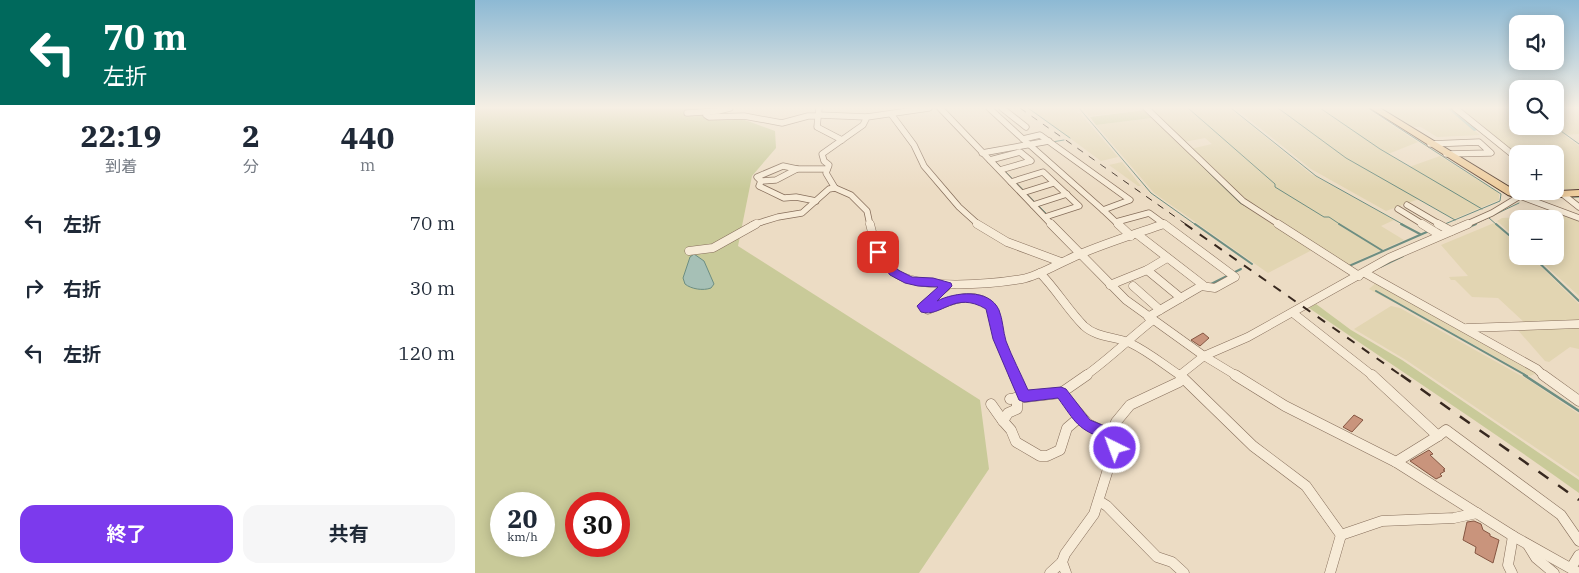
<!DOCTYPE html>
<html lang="ja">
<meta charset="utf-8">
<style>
body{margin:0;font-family:"IBM Plex Serif","Noto Sans JP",serif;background:#f6f6f7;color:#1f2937;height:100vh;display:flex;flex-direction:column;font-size:19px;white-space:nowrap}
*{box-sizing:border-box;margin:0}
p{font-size:16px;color:#747a83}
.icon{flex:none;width:28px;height:28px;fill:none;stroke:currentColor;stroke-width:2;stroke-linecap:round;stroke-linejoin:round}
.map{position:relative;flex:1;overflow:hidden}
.sheet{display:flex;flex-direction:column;background:#fff;width:475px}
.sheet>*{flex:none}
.top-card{background:#00695c;color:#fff;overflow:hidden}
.fabs{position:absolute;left:1034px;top:15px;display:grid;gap:10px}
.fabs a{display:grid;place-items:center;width:55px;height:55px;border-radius:10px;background:#fff;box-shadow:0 2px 12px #0003;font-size:25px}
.speed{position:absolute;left:15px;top:492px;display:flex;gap:10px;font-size:25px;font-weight:700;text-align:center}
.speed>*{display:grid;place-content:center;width:65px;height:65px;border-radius:50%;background:#fff;box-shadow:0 2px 12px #0003;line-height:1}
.speed small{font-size:12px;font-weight:400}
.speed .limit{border:8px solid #d22;background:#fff;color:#111}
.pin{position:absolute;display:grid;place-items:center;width:42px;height:42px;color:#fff;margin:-21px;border-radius:10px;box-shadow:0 2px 8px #0006}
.me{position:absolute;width:55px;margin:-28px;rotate:318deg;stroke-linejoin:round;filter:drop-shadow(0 0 4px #0008)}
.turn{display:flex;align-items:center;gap:18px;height:105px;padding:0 20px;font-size:22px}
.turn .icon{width:65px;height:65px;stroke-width:2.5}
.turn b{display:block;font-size:35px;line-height:42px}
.eta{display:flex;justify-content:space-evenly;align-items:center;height:85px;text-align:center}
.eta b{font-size:30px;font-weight:700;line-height:35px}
.primary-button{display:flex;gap:10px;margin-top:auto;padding:10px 20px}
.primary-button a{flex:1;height:58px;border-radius:15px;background:#7c3aed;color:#fff;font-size:20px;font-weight:700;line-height:58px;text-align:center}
.primary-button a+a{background:#f6f6f7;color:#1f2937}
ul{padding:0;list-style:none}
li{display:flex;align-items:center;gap:15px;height:65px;padding:0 20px}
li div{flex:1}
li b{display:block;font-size:19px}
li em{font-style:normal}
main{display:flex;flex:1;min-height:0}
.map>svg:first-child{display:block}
</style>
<main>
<section class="sheet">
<div class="top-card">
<div class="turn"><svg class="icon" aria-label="left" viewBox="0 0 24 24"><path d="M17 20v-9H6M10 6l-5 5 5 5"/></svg><div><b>70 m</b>左折</div></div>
</div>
<div class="eta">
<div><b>22:19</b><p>到着</p></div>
<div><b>2</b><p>分</p></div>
<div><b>440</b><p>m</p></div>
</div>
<ul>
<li><svg class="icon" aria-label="left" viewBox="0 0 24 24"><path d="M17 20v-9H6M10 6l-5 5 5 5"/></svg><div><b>左折</b></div><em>70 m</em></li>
<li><svg class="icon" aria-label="right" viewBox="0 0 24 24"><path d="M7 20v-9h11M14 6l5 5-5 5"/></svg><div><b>右折</b></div><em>30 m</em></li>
<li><svg class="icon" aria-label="left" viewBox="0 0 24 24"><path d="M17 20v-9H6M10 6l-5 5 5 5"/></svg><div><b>左折</b></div><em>120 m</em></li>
</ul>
<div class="primary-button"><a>終了</a><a>共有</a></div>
</section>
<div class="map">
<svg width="1104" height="573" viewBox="0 0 1104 573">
<rect width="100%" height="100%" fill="#ecdcc4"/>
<g fill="#e2d5b2">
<polygon points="554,108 601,108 602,113 605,113 643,157 626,161"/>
<polygon points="608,108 668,108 670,110 614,116"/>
<polygon points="674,108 755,108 836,174 919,220 906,226 929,240 873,265 766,198 715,149 737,144 730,138 709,142"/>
<polygon points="760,108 891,108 943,142 913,154 934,167 965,156 1021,191 1024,194 1024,200 979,219 944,199 911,211 836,169"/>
<polygon points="907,108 972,108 1005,135 962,137 946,127 938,127"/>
<polygon points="982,108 1042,108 1042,126 1080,126 1080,108 1104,108 1104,134 1089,135 1104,146 1104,189 1084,189 1080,186 1080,154 1042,154 1042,156"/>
<polygon points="678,118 765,203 837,250 793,273 679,193 621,125"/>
<polygon points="647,162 666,186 663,186 634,165"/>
<polygon points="1092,215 1104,219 1104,296 1060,256 1080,256 1080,219 1042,219 1042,239 1022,221 1027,218"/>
<polygon points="1019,223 1042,245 1042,256 1055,256 1104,304 1104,322 1052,325 1023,298 997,297 980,280 976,280 974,277 993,276 966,245"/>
<polygon points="903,281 1062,373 1055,376 1051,374 926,304 918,302 894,289"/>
<polygon points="916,306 925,308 1052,379 1104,414 1104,477 931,360 879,329"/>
<polygon points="1104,325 1104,349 1095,347 1074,362 1070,361 1041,328"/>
</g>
<g fill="#c9ca99" fill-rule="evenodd">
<path d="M0 108H237L300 131 301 148 277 176 263 246 505 400 514 469 444 573H0ZM26 504H69V546H26ZM101 504H144V546H101Z"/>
<polygon points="670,110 677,118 621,125 615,117"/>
<path d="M841 304 876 330 927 360 1104 480V493C1015 429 924 370 834 308Z"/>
</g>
<path fill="#a6c0b6" stroke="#6d8e82" d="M219 254 229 261 239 284 236 288C228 291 216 289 210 284L208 278 215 257Z"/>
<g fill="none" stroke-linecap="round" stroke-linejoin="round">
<g stroke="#6d8e82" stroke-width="1">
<polyline points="553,108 595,138"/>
<polyline points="604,108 676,193 721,225"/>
<polyline points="713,108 800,184 800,187 849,217 854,217 866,225"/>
<polyline points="756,108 841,176 929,225"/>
<polyline points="803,108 871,158 980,220"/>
<polyline points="845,108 905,149 1007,209"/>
<polyline points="893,108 1026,194 1025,201 970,224"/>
<polyline points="1079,126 1104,144"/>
<polyline points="577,142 589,140"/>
<polyline points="519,160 527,168"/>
<polyline points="722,161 765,203 774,208"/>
<polyline points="530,171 560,202"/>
<polyline points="1095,197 1104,197"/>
<polyline points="1059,199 1088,197"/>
<polyline points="616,202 629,214"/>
<polyline points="563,205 572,214"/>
<polyline points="1014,218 1022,225"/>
<polyline points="998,225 1044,203"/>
</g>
<g stroke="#6d8e82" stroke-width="2">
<polyline points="720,224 777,264"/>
<polyline points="864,224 908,251"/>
<polyline points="926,224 945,234"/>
<polyline points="1021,224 1042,242"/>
<polyline points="994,227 1001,224"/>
<polyline points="1057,256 1104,301"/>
<polyline points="874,266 954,231"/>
<polyline points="905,267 928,256"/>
<polyline points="758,273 766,269"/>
<polyline points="736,284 754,275"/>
<polyline points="901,291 1052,376"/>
</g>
<polyline stroke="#6d8e82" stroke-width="2.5" points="1049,375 1104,411"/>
<polygon fill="#a6c0b6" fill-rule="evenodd" points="972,108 981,108 1006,129 999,131"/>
</g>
<g fill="#c9947c" stroke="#855642">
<polygon points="728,333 734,338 725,346 716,340"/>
<polygon points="879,415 888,420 877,432 868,427"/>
<polygon points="954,450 958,454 955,455 970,469 968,470 970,471 965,474 967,476 961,479 935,461"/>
<polygon points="999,521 1006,524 1008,530 1015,534 1015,536 1024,540 1018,563 1000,553 1001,547 988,540 992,522"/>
</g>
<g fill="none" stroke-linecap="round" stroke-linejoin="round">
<g stroke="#866e5b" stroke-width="7">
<g id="street-far2">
<polyline points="344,108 342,127 367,140"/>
<polyline points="465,108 577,225"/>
<polyline points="514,108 548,139"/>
<polyline points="527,108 551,127"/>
<polyline points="671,108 768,201 805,225"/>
<polyline points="980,108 1042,158"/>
<polyline points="233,112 231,115 234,117 269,116 307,123 333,116 343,116"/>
<polyline points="212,113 243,111 255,108"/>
<polyline points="416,114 439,145 449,166 484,207 504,225"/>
<polyline points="344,115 392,117"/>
<polygon points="565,135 655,200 628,210 548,139"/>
<polyline points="955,144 1004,142 1016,153 971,154"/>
<polyline points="507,153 574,141"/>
<polyline points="515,160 545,152 556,161 525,170"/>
<polyline points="286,181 301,180 322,169"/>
<polyline points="536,182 568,172 604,206 570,217"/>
<polyline points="1080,188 1104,207"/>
<polyline points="547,193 579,183"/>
<polyline points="341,201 321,197 309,198 284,186 286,181 282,177 308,166 322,169 352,169"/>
<polyline points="558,205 592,194"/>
<polyline points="932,205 966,225"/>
<polyline points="923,209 949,225"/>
<polyline points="628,210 644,225"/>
<polyline points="641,222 674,213 689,224"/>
<polyline points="277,225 303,217 327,213 354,189 360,188"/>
<polyline points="395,225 392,211 376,195 360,188 351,173 354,165 349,161 347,154 388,125 392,117 454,108"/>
<polyline points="687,225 690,225"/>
<polyline points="990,225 1017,213 1045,196 1104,218"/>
</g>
</g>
<g stroke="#866e5b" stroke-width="9">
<g id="street-far1">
<path d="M395 224C399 241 404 258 418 271 440 291 518 284 547 279 564 276 586 262 603 255 631 243 660 234 689 224L760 277 740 288 726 286"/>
<polyline points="502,224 532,242 586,262"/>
<polyline points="576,224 651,300 729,356 762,376"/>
<polyline points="643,224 656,236"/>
<polyline points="803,224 884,276"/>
<polyline points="947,224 965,235"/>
<polyline points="963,224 976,231"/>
<polyline points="662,234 728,285 673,317"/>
<polyline points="214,251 238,248 281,224"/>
<polyline points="672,270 706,298"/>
<path d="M565 273C581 289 593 310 609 326 622 338 640 336 655 343 674 352 689 365 706 376"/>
<polyline points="890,273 1062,369 1069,376"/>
<polyline points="635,285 672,270 692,258"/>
<path d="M472 286 448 306 453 310C472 301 508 286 519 313 523 321 522 331 524 340 528 353 534 364 540 376"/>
<polyline points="658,286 685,310"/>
<polyline points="818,313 898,376"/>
<polyline points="992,328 1104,324"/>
<polyline points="705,375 729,356 773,337 914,258 993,224"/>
<path d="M610 376C634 359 655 338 678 320"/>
</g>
</g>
<g stroke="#866e5b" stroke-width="11">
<g id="street">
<polyline points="539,375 549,396"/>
<polyline points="705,375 778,446 831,486 866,535"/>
<polyline points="760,375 810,406 921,462 1038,536 1104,573"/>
<polyline points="897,375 963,436 921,462"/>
<polyline points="1068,375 1104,401"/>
<polyline points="586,393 613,424 639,436"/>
<polyline points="542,397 542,409 533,413 528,421 536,430 541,442 565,456 572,456 585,450 592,428 605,417"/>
<polyline points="535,399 586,393 612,375"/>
<polyline points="516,404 528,421"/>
<polyline points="963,436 971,430 1086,515 1104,541"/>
<polyline points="624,501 632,506 682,557 697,562 709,573"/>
<polyline points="866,535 907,521 979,518 1002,513"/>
<polyline points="1053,545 1061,558 1079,573"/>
<polyline points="1096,568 1104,555"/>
<polyline points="575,573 587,562"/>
<polyline points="591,573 587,562 590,554 619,514 640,447 639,428 641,422 655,405 704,382 707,377"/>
<polyline points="855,573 866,535"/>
<polyline points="1037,573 1033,565 1038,536"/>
</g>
</g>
<g stroke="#543d2f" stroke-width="2">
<polygon id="primary" points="895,108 905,108 1041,191 1046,193 1104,190 1104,196 1045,199 1033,195"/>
</g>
<use href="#street-far2" stroke="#f7ebd7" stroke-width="5.5"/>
<use href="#street-far1" stroke="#f7ebd7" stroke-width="8"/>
<use href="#street" stroke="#f7ebd7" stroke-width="10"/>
<use href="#primary" fill="#eecd9e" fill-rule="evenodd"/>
<polyline stroke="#37281f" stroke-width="1" stroke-dasharray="7 7" stroke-linecap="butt" points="545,108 712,225"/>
<polyline stroke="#37281f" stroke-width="2" stroke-dasharray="9 9" stroke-linecap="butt" points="710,224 927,376"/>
<polyline stroke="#37281f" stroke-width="2.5" stroke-dasharray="12 12" stroke-linecap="butt" points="926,375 1104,500"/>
</g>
<linearGradient id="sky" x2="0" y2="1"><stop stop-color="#8db9d4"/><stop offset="0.57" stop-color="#f6efe4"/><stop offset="1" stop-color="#f6efe4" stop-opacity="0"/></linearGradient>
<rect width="1104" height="189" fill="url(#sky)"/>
<path fill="#7c3aed" stroke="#51269a" d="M403 249 407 250 423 270 437 277 458 278 476 283 477 286 462 301C480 292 514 288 524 310 528 320 528 331 531 341 537 357 546 374 553 390L586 387 591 389 615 420 644 432 648 448 645 452 640 454 635 452 632 440C602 429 601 423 583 398L549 402 544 400 518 339 511 309C479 290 467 318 446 312L442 306 444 304 463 287 443 286 430 283 415 275 397 252Z"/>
</svg>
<div class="fabs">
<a><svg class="icon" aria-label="sound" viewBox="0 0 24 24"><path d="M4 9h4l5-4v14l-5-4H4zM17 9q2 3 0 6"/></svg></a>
<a><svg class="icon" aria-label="search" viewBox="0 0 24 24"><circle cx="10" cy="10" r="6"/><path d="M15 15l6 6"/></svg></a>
<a>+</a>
<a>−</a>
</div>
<div class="speed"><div>20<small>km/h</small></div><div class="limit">30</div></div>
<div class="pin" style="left:403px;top:252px;background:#d93025"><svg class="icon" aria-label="arrive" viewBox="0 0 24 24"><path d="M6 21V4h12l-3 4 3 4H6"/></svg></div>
<svg class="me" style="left:640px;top:448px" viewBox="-20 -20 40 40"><circle r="17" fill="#7c3aed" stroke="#fff" stroke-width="3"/><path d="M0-11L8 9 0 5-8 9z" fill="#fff"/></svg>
</div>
</main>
